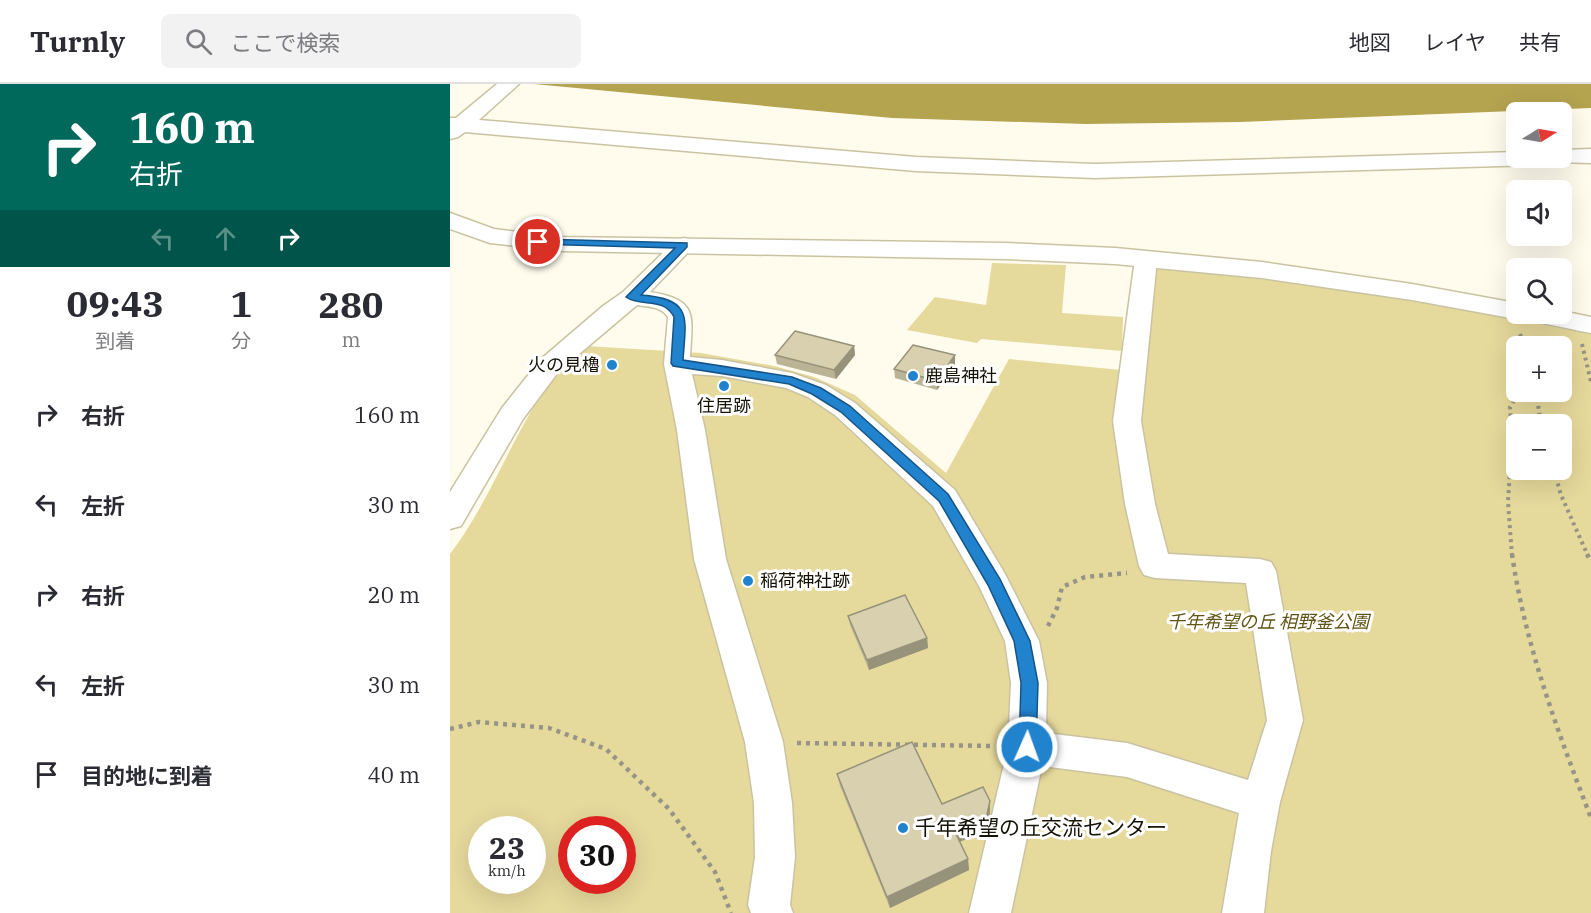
<!DOCTYPE html>
<html lang="ja">
<meta charset="utf-8">
<style>
body{margin:0;font-family:"IBM Plex Serif","Noto Sans JP",serif;background:#f2f2f3;color:#2b2b33;height:100vh;display:flex;flex-direction:column;font-size:22px;white-space:nowrap}
*{box-sizing:border-box;margin:0}
p{font-size:20px;color:#7c7c81}
.icon{flex:none;width:33px;height:33px;fill:none;stroke:currentColor;stroke-width:2;stroke-linecap:round;stroke-linejoin:round}
.map{position:relative;flex:1;overflow:hidden}
.panel{display:flex;flex-direction:column;background:#fff;width:450px}
.panel>*{flex:none}
.hud{background:#00695c;color:#fff;overflow:hidden}
.needle{width:39px;rotate:79deg}
.fabs{position:absolute;left:1056px;top:18px;display:grid;gap:12px}
.fabs a{display:grid;place-items:center;width:66px;height:66px;border-radius:9px;background:#fff;box-shadow:0 6px 24px #0002;font-size:30px}
.speed{position:absolute;left:18px;top:732px;display:flex;gap:12px;font-size:30px;font-weight:700;text-align:center}
.speed>*{display:grid;place-content:center;width:78px;height:78px;border-radius:50%;background:#fff;box-shadow:0 6px 24px #0002;line-height:1}
.speed small{font-size:15px;font-weight:400}
.speed .limit{border:9px solid #d22;background:#fff;color:#111}
.pin{position:absolute;display:grid;place-items:center;width:51px;height:51px;color:#fff;margin:-26px;border:3px solid #fff;border-radius:50%;box-shadow:0 2px 6px #0007}
.me{position:absolute;width:66px;margin:-33px;rotate:2deg;stroke-linejoin:round;filter:drop-shadow(0 0 4px #0008)}
.turn{display:flex;align-items:center;gap:21px;height:126px;padding:0 30px;font-size:27px}
.turn .icon{width:78px;height:78px;stroke-width:2.5}
.turn b{display:block;font-size:42px;line-height:51px}
.lanes{display:flex;align-items:center;height:57px;padding:0 30px;background:#0003;justify-content:center;gap:30px;direction:ltr}
.lanes .off{opacity:.35}
.eta{display:flex;justify-content:space-evenly;align-items:center;height:102px;text-align:center}
.eta b{font-size:36px;font-weight:800;line-height:42px}
ul{padding:0;list-style:none}
li{display:flex;align-items:center;gap:18px;height:90px;padding:0 30px}
li div{flex:1}
li b{display:block;font-size:22px}
li em{font-style:normal}
header{display:flex;align-items:center;gap:36px;box-sizing:border-box;height:84px;padding:0 30px;background:#fff;border-bottom:2px solid #e1e1e2}
header strong{font-size:28px}
nav{display:flex;gap:33px;margin-inline-start:auto;font-size:21px}
.search{width:420px;height:54px;background:#f2f2f3;display:flex;align-items:center;gap:15px;box-sizing:border-box;padding:0 21px;border-radius:9px;color:#7c7c81;font-size:22px}
main{display:flex;flex:1;min-height:0}
.map>svg:first-child{display:block}
</style>
<header>
<strong>Turnly</strong>
<div class="search"><svg class="icon" aria-label="search" viewBox="0 0 24 24"><circle cx="10" cy="10" r="6"/><path d="M15 15l6 6"/></svg>ここで検索</div>
<nav><a>地図</a><a>レイヤ</a><a>共有</a></nav>
</header>
<main>
<section class="panel">
<div class="hud">
<div class="turn"><svg class="icon" aria-label="right" viewBox="0 0 24 24"><path d="M7 20v-9h11M14 6l5 5-5 5"/></svg><div><b>160 m</b>右折</div></div>
<div class="lanes"><svg class="icon off" aria-label="left" viewBox="0 0 24 24"><path d="M17 20v-9H6M10 6l-5 5 5 5"/></svg><svg class="icon off" aria-label="ahead" viewBox="0 0 24 24"><path d="M12 20V5M6 11l6-6 6 6"/></svg><svg class="icon" aria-label="right" viewBox="0 0 24 24"><path d="M7 20v-9h11M14 6l5 5-5 5"/></svg></div>
</div>
<div class="eta">
<div><b>09:43</b><p>到着</p></div>
<div><b>1</b><p>分</p></div>
<div><b>280</b><p>m</p></div>
</div>
<ul>
<li><svg class="icon" aria-label="right" viewBox="0 0 24 24"><path d="M7 20v-9h11M14 6l5 5-5 5"/></svg><div><b>右折</b></div><em>160 m</em></li>
<li><svg class="icon" aria-label="left" viewBox="0 0 24 24"><path d="M17 20v-9H6M10 6l-5 5 5 5"/></svg><div><b>左折</b></div><em>30 m</em></li>
<li><svg class="icon" aria-label="right" viewBox="0 0 24 24"><path d="M7 20v-9h11M14 6l5 5-5 5"/></svg><div><b>右折</b></div><em>20 m</em></li>
<li><svg class="icon" aria-label="left" viewBox="0 0 24 24"><path d="M17 20v-9H6M10 6l-5 5 5 5"/></svg><div><b>左折</b></div><em>30 m</em></li>
<li><svg class="icon" aria-label="arrive" viewBox="0 0 24 24"><path d="M6 21V4h12l-3 4 3 4H6"/></svg><div><b>目的地に到着</b></div><em>40 m</em></li>
</ul>
</section>
<div class="map">
<svg width="1141" height="829" viewBox="0 0 1141 829">
<rect width="100%" height="100%" fill="#fffcee"/>
<g fill="#e6d99c" fill-rule="evenodd">
<polygon points="542,179 616,181 612,229 673,233 672,267 531,255 527,259 457,246 485,213 536,221"/>
<path d="M685 181 889 204 1141 249V829H0V470C33 427 53 376 80 329 94 304 116 282 136 262L251 269 324 282 364 293 405 311 496 389 559 275 671 286ZM1066 262H1112V308H1066ZM1066 340H1112V386H1066ZM32 746H82V796H32ZM122 746H172V796H122Z"/>
</g>
<polygon fill="#b4a34f" points="84,0 1141,0 1141,24 790,38 636,40 442,34"/>
<g fill="none" stroke-linecap="round" stroke-linejoin="round">
<g stroke="#cac3a1" stroke-width="3">
<path id="minor" d="M234 154 242 156 245 161 200 208C249 216 242 231 240 273L272 276 342 289 376 301 405 319 505 406 555 490 589 557 597 599 596 649 677 659 798 696 817 636 796 499 705 494 694 491 689 482 675 420 663 337 685 175 688 170 696 168 704 170 707 175 691 337 705 420 718 470 810 475 821 478 826 487 853 636 830 718 821 767 814 829H772L789 729 677 693 592 682 561 829H519L558 663 561 599 555 557 529 502 483 422 385 331 358 313 336 304 272 292 242 290 255 346 276 475 333 658 342 719 345 773 340 821 343 829H301L298 821 305 773 304 719 295 658 244 475 227 346 214 280 218 233C211 222 198 223 187 221L109 287 73 335 11 442 0 445V408L52 324 91 275 153 222 173 208 226 156Z"/>
</g>
<g stroke="#cac3a1" stroke-width="3">
<g id="tertiary">
<polygon points="47,0 69,0 29,36 466,73 645,80 1066,68 1066,74 1099,74 1096,79 1088,81 645,94 466,87 15,48 8,53 0,55 0,34 6,34"/>
<polygon points="1141,65 1141,79 1104,78 1101,74 1112,74 1112,66"/>
<path d="M0 129 44 145 111 153 555 159 665 164 812 178 962 200 1066 219V230H1112V227L1141 233V249C1129 247 1072 234 1066 235L962 216 812 194 665 180 555 175 111 167 40 159 0 145Z"/>
</g>
</g>
<g stroke="#979487" stroke-width="4" stroke-dasharray="3 4" stroke-linecap="butt">
<polyline points="1070,250 1074,262"/>
<polyline points="1132,260 1141,298"/>
<polyline points="1086,308 1091,340"/>
<polyline points="1104,386 1111,411 1138,472"/>
<polyline points="1062,472 1058,418 1062,355 1060,323 1065,315 1087,312"/>
</g>
<g stroke="#979487" stroke-width="4.5" stroke-dasharray="4 5" stroke-linecap="butt">
<path d="M1062 470C1075 561 1108 648 1141 734"/>
<polyline points="1137,470 1141,478"/>
<polyline points="598,542 607,524 612,503 635,493 677,489"/>
<polyline points="0,645 29,638 99,644 156,665 219,725 265,788 281,829"/>
<polyline points="347,659 543,662"/>
</g>
<use href="#minor" fill="#fff" fill-rule="evenodd"/>
<use href="#tertiary" fill="#fff" fill-rule="evenodd"/>
</g>
<g fill="#bab396">
<polygon points="404,262 405,271 386,295 327,280 325,271"/>
<polygon points="505,281 487,306 445,294 444,285"/>
<polygon points="398,532 477,554 478,564 419,586 400,541"/>
<polygon points="387,690 492,720 540,717 540,729 536,746 510,758 518,775 519,786 440,824 390,702"/>
</g>
<g fill="#97927a">
<polygon points="404,262 405,271 386,295 384,286"/>
<polygon points="505,271 505,281 487,306 487,297"/>
<polygon points="477,554 478,564 419,586 417,576"/>
<polygon points="540,717 540,729 536,746 507,759 505,748"/>
<polygon points="518,775 519,786 440,824 437,813"/>
</g>
<g fill="#d8d0ae" stroke="#97927a" stroke-width="1.5">
<polygon points="345,247 404,262 384,286 325,271"/>
<polygon points="463,261 505,271 487,297 444,285"/>
<polygon points="455,511 477,554 417,576 398,532"/>
<polygon points="462,658 492,720 533,703 540,717 536,735 505,748 518,775 437,813 387,690"/>
</g>
<path fill="#2182ce" stroke="#155486" stroke-width="1.5" d="M88 155 237 159V163L191 211C243 215 236 233 233 276L342 293 371 304 400 322 498 410 550 495 580 557 588 599 586 663 583 668 577 670 571 668 569 663 571 599 564 557 538 501 489 417 391 328 362 310 339 300 223 282 221 279 224 233C213 212 191 224 176 213L225 164 84 160 83 158Z"/>
<g fill="#2182ce" stroke="#fff" stroke-width="2">
<circle cx="162" cy="281" r="6"/>
<circle cx="463" cy="292" r="6"/>
<circle cx="274" cy="302" r="6"/>
<circle cx="298" cy="497" r="6"/>
<circle cx="453" cy="744" r="6"/>
</g>
<g text-anchor="middle" stroke-width="6" stroke-linejoin="round" paint-order="stroke">
<g font-size="18" fill="#161407" stroke="#fff" text-anchor="start">
<text x="150" y="287" text-anchor="end">火の見櫓</text>
<text x="475" y="298">鹿島神社</text>
<text x="274" y="328" text-anchor="middle">住居跡</text>
<text x="310" y="503">稲荷神社跡</text>
</g>
<g font-size="18" font-style="italic" fill="#615515" stroke="#fff">
<text x="818" y="544">千年希望の丘 相野釜公園</text>
</g>
<g font-size="21" fill="#161407" stroke="#fff" text-anchor="start">
<text x="465" y="751">千年希望の丘交流センター</text>
</g>
</g>
</svg>
<div class="fabs">
<a><svg class="needle" viewBox="-14 -14 28 28"><path d="M0-13l5 13h-10z" fill="#e53935"/><path d="M0 13l5-13h-10z" fill="#7c7c81"/></svg></a>
<a><svg class="icon" aria-label="sound" viewBox="0 0 24 24"><path d="M4 9h4l5-4v14l-5-4H4zM17 9q2 3 0 6"/></svg></a>
<a><svg class="icon" aria-label="search" viewBox="0 0 24 24"><circle cx="10" cy="10" r="6"/><path d="M15 15l6 6"/></svg></a>
<a>+</a>
<a>−</a>
</div>
<div class="speed"><div>23<small>km/h</small></div><div class="limit">30</div></div>
<div class="pin" style="left:88px;top:158px;background:#d93025"><svg class="icon" aria-label="arrive" viewBox="0 0 24 24"><path d="M6 21V4h12l-3 4 3 4H6"/></svg></div>
<svg class="me" style="left:577px;top:663px" viewBox="-20 -20 40 40"><circle r="17" fill="#2182ce" stroke="#fff" stroke-width="3"/><path d="M0-11L8 9 0 5-8 9z" fill="#fff"/></svg>
</div>
</main>
